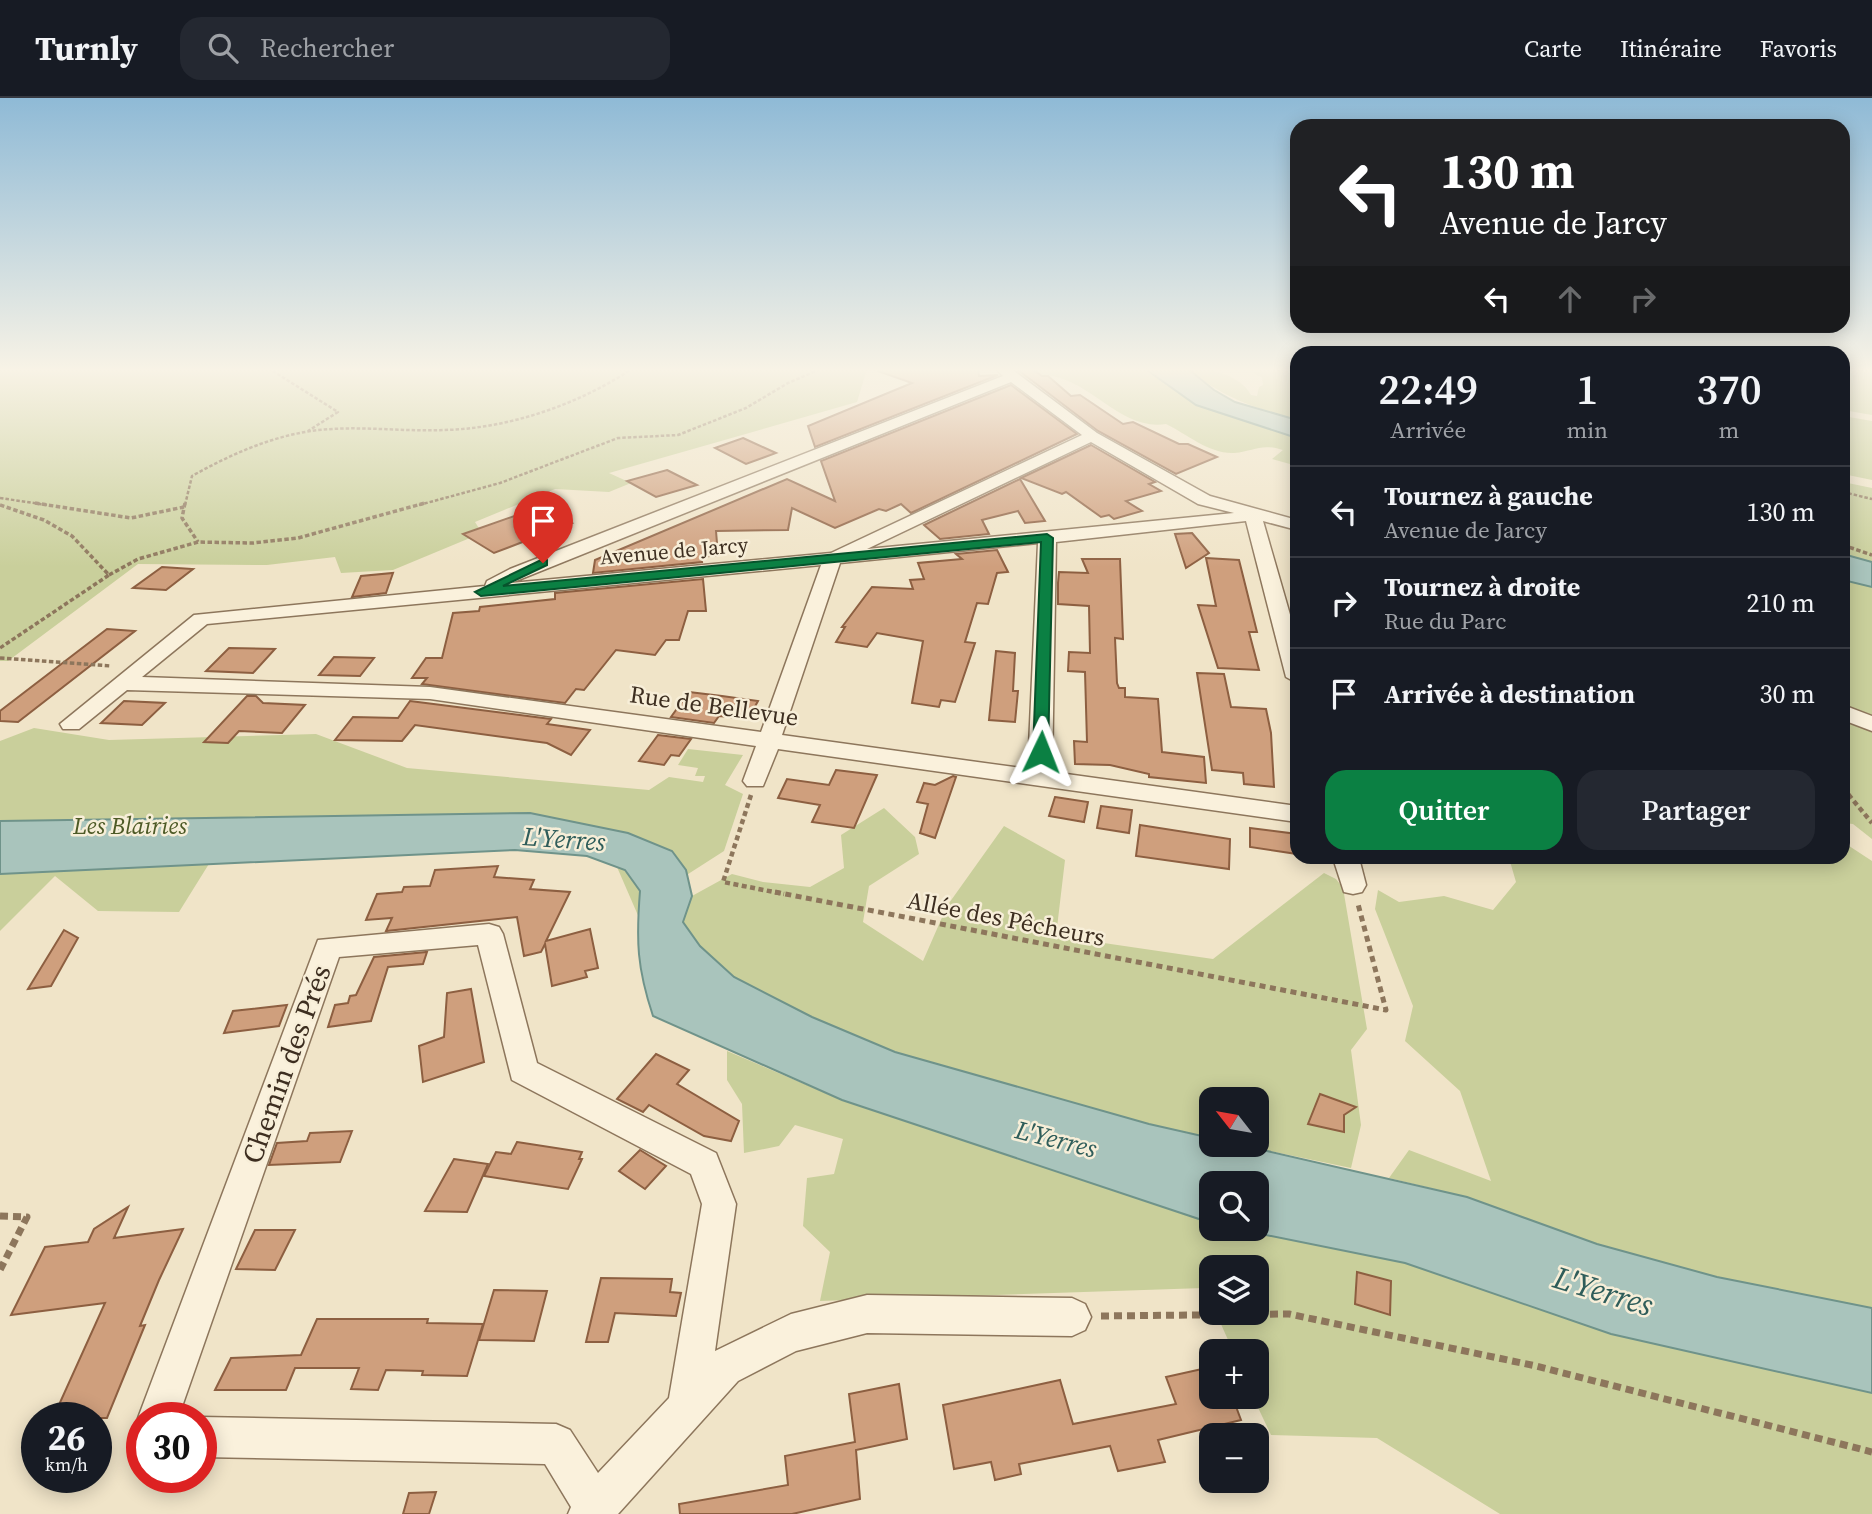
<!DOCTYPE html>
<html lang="fr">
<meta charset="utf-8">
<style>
body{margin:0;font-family:"Source Serif 4",serif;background:#242831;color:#f1f3f6;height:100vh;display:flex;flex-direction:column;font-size:26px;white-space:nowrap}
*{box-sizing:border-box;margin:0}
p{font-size:23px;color:#9ea1a6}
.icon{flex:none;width:38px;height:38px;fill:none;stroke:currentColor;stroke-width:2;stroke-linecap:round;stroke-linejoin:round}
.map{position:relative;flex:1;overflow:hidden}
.panel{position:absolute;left:1290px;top:248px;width:560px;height:518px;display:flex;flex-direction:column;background:#171b24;border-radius:21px;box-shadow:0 4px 18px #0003}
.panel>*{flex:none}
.guide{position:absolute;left:1290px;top:21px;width:560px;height:214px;border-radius:21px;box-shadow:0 4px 18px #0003;background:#202124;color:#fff;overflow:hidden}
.needle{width:46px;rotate:301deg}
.controls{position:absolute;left:1199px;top:989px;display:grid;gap:14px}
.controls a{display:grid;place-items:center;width:70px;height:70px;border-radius:14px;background:#171b24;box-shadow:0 4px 18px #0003;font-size:35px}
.speed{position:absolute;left:21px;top:1304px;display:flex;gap:14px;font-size:35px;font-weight:700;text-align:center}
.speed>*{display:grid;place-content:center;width:91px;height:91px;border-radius:50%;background:#171b24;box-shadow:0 4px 18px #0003;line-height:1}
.speed small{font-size:18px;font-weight:400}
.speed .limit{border:10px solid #d22;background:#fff;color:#111}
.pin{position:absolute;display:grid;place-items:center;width:60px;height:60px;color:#fff;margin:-72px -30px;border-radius:50% 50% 50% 0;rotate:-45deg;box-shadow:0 0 7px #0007}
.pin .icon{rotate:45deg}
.me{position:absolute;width:77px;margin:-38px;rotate:2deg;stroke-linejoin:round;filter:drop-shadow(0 0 5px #0008)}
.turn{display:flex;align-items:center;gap:24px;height:147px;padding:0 35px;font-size:32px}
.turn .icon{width:91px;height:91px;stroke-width:2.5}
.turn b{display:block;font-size:49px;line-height:60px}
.lanes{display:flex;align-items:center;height:66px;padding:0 35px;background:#0003;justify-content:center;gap:35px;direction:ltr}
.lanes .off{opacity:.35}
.eta{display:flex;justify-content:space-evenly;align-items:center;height:119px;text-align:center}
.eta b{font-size:42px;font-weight:600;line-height:49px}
.button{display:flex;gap:14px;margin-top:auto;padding:14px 35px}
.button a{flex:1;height:80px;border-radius:21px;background:#0b8043;color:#fff;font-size:28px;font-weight:600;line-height:80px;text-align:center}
.button a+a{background:#242831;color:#f1f3f6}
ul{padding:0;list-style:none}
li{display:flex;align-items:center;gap:21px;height:91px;padding:0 35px;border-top:2px solid #363941}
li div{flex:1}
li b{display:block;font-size:26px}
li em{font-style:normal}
header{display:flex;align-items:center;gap:42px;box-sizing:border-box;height:98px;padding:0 35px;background:#171b24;border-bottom:2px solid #363941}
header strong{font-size:33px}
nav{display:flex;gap:38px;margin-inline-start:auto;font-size:24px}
.search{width:490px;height:63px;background:#242831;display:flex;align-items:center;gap:18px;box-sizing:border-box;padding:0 24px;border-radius:21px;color:#9ea1a6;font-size:26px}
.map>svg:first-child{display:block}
</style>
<header>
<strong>Turnly</strong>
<div class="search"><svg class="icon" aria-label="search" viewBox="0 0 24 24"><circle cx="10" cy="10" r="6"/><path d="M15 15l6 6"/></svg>Rechercher</div>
<nav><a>Carte</a><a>Itinéraire</a><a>Favoris</a></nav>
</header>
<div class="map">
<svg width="1872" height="1416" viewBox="0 0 1872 1416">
<rect width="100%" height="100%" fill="#f0e4c8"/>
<g fill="#c9cf9b">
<polygon points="0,270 913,270 913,284 867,271 857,304 609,375 631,385 609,394 555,391 475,424 482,435 393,472 341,475 335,459 267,467 138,466 8,563 0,563"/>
<path d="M1047 270H1144L1196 307 1297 340V368L1272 361 1283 352C1260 345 1255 353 1234 355 1209 356 1187 336 1166 326 1122 333 1093 285 1052 278 1044 276 1033 280 1024 281L1019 277Z"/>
<path d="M1187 270C1208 270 1240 276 1251 297L1257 298 1259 289 1263 287 1262 280 1253 274H1260V270H1297V322C1255 310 1221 299 1187 270Z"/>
<polygon points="1843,270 1872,270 1872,317 1843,312"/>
<polygon points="1843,318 1872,323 1872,382 1843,376"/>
<polygon points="1843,384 1872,390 1872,464 1843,456"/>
<polygon points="1843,482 1872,489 1872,741 1853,726 1843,725 1843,688 1847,688 1843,682"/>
<polygon points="34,630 109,642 316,636 407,670 649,692 669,679 703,684 705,678 695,678 698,670 678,667 688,651 743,657 725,687 743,696 724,753 657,796 640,822 607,746 212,761 179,814 98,813 55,778 0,833 0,643"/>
<polygon points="884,710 915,739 919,756 869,788 863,824 923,863 947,808 1004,728 1065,762 1056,838 1213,861 1324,775 1336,781 1343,790 1367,931 1351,952 1361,1027 1351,1070 1241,1047 1256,1046 1256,1001 1211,1001 1211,1040 1149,1026 895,954 812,919 734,879 700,848 683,824 692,798 732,776 763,784 810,789 844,770 841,737"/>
<polygon points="1843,744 1872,763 1872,1210 1717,1179 1597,1146 1467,1099 1389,1080 1409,1052 1491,1083 1460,993 1405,943 1413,908 1375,811 1378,792 1399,804 1444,798 1493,812 1516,784 1509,760 1843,760"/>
<polygon points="727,953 842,1002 1211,1125 1211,1130 1236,1131 1405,1165 1611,1236 1872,1295 1872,1416 1500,1416 1377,1340 1271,1337 1253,1299 1256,1298 1256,1253 1233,1253 1216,1215 1256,1214 1256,1169 1211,1169 1211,1204 1204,1190 820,1203 830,1154 803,1128 807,1080 834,1076 843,1041 795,1027 779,1048 744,1055 742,1006 727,982"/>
</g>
<g fill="#a9c4bc" stroke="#6f938a" stroke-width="2">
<polygon points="1144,270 1187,270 1214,292 1235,304 1297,322 1297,340 1196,307"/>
<polygon points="1843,456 1872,464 1872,489 1843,482"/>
<path d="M530 715 628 735 672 753 686 772 692 798 683 824 700 848 734 879 812 919 895 954 1149 1026 1211 1040V1046L1241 1047 1467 1099 1597 1146 1717 1179 1872 1210V1295L1611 1236 1405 1165 1236 1131 1256 1130V1085H1211V1125L842 1002 653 918C637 870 636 843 640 793L625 772 587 758 515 752 0 776V723Z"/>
</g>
<g fill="#cf9f7d" stroke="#8d5f41" stroke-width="2">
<polygon points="878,270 978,270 979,278 998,277 815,349 808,328 912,285 878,273"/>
<polygon points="1032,271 1042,278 1048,278 1071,298 1080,297 1123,326 1133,324 1179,346 1188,346 1217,359 1176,376 1098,333 1018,272"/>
<polygon points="1011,287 1077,336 911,415 901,406 886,413 879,411 835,430 792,410 788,432 716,433 718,457 701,459 702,464 593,475 595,462 787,381 835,403 821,363"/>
<polygon points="743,340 776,355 746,366 715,350"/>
<polygon points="1091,347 1155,384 1149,386 1161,393 1126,403 1142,413 1114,421 1109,417 1101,419 1066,394 1062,396 1021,380"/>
<polygon points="667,372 697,387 656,399 627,383"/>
<polygon points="1020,381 1045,423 1025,425 1018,413 982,422 989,436 940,441 924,427"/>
<polygon points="543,408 572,425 494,455 463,436"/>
<polygon points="1192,435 1209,455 1186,470 1175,436"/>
<polygon points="997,452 1008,474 997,475 988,506 977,505 965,544 975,545 955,604 941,602 939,609 912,605 923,543 877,535 867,549 836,544 845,529 842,529 872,489 913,491 910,482 924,481 918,465 962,461 956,456"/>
<polygon points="1206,460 1239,462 1257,534 1249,534 1259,572 1218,570 1198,507 1216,508"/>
<polygon points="1082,461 1120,461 1123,541 1115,540 1117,585 1119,590 1125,590 1125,599 1158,601 1162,654 1204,659 1206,685 1149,679 1149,676 1110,667 1075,666 1074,643 1087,644 1085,574 1068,573 1069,554 1090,555 1089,508 1058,506 1058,485 1059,474 1088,475"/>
<polygon points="162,469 193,471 166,492 133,490"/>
<polygon points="393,475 386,495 352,499 361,478"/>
<polygon points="703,481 706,513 688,513 679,542 666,542 655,557 616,552 584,592 576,591 565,605 422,586 427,580 412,580 426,560 442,560 453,515 479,513 480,509 555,501 555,495"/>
<polygon points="107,531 135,533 18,624 0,623 0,613"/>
<polygon points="229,550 275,551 253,575 206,573"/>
<polygon points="996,553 1015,555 1013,593 1018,593 1015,624 989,622"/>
<polygon points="334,559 374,560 360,578 319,577"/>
<polygon points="1197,575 1224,576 1231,609 1266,611 1271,635 1274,689 1244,686 1243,675 1212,672"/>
<polygon points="689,594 722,598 758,603 748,621 719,618 714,625 671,619"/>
<polygon points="247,598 256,598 263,605 305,607 282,635 239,633 228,645 204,644"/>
<polygon points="124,603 165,605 142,627 101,625"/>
<polygon points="410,603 551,621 547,626 590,632 571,657 547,645 415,627 402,643 335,642 353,619 398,620"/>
<polygon points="658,637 691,641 679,658 671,657 664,667 639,663"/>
<polygon points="836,672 877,677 854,730 812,724 820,707 778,700 787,681 829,687"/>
<polygon points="953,678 956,679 935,740 920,735 928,706 917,704 924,685 935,687"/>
<polygon points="1055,699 1088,704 1084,724 1049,718"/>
<polygon points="1101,708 1132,712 1129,735 1097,730"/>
<polygon points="1140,727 1230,741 1229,771 1136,758"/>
<polygon points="1250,730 1297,736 1297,756 1250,749"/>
<polygon points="498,768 494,779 534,782 530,791 570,794 546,843 590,831 598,870 585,873 587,879 552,888 545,846 541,854 524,858 517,819 386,833 392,820 366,822 377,796 402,794 404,789 430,788 435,772"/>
<polygon points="64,832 78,840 51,888 28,891"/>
<polygon points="427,854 423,866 388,869 371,923 328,929 335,907 348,905 350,898 356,897 374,859"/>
<polygon points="471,891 484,964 423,984 419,948 444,939 447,895"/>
<polygon points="287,907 279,928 224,935 233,913"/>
<polygon points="656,956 689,972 677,986 739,1023 731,1043 704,1038 649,1007 643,1014 617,1001"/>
<polygon points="1320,996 1356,1009 1344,1017 1344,1034 1308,1026"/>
<polygon points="352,1033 340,1064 269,1067 277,1045 307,1043 310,1035"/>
<polygon points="517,1044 582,1054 579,1061 582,1061 568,1091 484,1078 496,1054 511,1056"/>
<polygon points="640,1052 666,1068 645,1091 619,1073"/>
<polygon points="454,1061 488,1066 467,1114 425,1113"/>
<polygon points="128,1109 114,1140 183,1131 159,1182 140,1228 145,1227 107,1320 53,1320 105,1205 11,1217 45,1149 88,1144 94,1131"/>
<polygon points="255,1132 295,1132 275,1172 236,1171"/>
<polygon points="1357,1174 1391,1183 1390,1217 1355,1206"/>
<polygon points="601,1180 672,1181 670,1194 681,1195 676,1218 615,1215 608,1244 586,1244"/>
<polygon points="494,1192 547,1193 534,1243 479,1242"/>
<polygon points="317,1221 428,1221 427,1225 483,1226 467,1278 422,1277 423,1273 386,1272 378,1292 351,1291 359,1270 295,1270 286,1292 215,1292 231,1260 301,1257"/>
<polygon points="1211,1269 1211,1298 1232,1298 1241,1322 1158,1342 1165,1364 1118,1373 1110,1348 1019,1366 1021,1376 995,1382 991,1364 954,1371 943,1307 1060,1282 1073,1326 1176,1306 1166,1279"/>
<polygon points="899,1286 907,1341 856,1352 860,1401 792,1416 680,1416 679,1406 788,1387 785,1358 855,1344 849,1296"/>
<polygon points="436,1394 429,1416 403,1416 409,1395"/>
</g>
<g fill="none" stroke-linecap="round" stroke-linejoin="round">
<g stroke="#8d765c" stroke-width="3">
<g id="minor">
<path d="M995 270H1010L1097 335 1210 398 1297 422V432L1263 423 1297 541V585L1286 579 1246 423 1056 444 1052 674 1297 708V724L778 651 763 688H747L743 683 756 648 430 601 127 592 79 631H63L60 626 194 517 485 488 487 483 510 471 1003 278ZM1011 284 1082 337 831 455 511 485ZM1091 344 1198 406 1234 415 867 451ZM1038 445 1028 671 782 637 840 465ZM821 467 761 634 430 589 142 579 207 526Z"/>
<polygon points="1843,607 1872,618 1872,633 1843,622"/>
<polygon points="1333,760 1359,760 1366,787 1362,794 1353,796 1344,794"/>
<polygon points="489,826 499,829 503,836 537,965 716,1055 736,1106 715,1253 791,1216 867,1197 1072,1200 1085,1206 1091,1219 1085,1232 1072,1238 867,1235 796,1253 738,1283 618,1416 568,1416 571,1409 545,1366 201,1359 201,1319 556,1326 570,1332 598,1375 669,1300 702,1106 691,1076 512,982 478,847 339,859 178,1320 142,1320 142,1329 138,1320 318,842"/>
</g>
</g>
<g stroke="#8d765c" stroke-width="2.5" stroke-dasharray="3.5 2" stroke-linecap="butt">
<polyline points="268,270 338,314 308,333"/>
<polyline points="1843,394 1872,401"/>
<polyline points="0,400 47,407"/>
<path d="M185 407 192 378C228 358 265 341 305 334 351 326 397 334 443 332 508 331 580 306 633 270"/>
<polyline points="419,407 500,385 618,340 678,337 746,310 788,285 823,270"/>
</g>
<g stroke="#8d765c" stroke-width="3.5" stroke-dasharray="4.5 2.5" stroke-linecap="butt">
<polyline points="35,405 131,420 184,409"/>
<polyline points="185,405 182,420 198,444"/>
<polyline points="0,407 44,422 72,438 109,477 0,550"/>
<polyline points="1843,447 1872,457"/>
<polyline points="109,477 138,461 198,444 253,445 298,440 425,405"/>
<polyline points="0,560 111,568"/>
</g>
<g stroke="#8d765c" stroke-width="4.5" stroke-dasharray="5 3.5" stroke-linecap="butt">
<polyline points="1843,690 1872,725"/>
<polyline points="751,697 723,784 784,796"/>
</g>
<polyline stroke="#8d765c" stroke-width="5" stroke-dasharray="6 4.5" stroke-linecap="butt" points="775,794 1386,912 1358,806"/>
<g stroke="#8d765c" stroke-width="7" stroke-dasharray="8 5" stroke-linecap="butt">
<polyline points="0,1118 27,1119 0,1172"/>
<polyline points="1101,1218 1289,1216 1536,1268 1872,1354"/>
</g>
<use href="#minor" fill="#faf1dc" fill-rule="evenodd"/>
</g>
<linearGradient id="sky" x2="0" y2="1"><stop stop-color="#8fbad6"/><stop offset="0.58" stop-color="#f8f3e6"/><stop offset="1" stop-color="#f8f3e6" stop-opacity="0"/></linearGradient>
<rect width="1872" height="469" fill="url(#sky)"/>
<polygon fill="#0b8043" stroke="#07532c" stroke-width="2" points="1047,436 1053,440 1048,654 1041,658 1033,654 1041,444 481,498 475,494 543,461 547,462 547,467 503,488"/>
<g text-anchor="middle" stroke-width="5" stroke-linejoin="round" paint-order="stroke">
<g font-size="21" fill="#3d2e20" stroke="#f7eed8">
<text transform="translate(674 453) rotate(-5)" y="7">Avenue de Jarcy</text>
</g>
<g font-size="24" fill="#3d2e20" stroke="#f7eed8">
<text transform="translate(714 608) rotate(8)" y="8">Rue de Bellevue</text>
<text transform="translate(1006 821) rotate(11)" y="8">Allée des Pêcheurs</text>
</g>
<g font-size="24" font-style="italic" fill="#4d5a26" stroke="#f7eed8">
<text x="130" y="736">Les Blairies</text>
</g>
<g font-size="26" font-style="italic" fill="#2f5d5a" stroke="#f7eed8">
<text transform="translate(564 741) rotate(4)" y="9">L'Yerres</text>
<text transform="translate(1056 1041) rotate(14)" y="9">L'Yerres</text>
</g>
<g font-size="28" fill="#3d2e20" stroke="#f7eed8">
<text transform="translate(286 966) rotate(-70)" y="10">Chemin des Prés</text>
</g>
<g font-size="32" font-style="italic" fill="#2f5d5a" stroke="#f7eed8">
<text transform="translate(1603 1193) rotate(17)" y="11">L'Yerres</text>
</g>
</g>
</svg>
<div class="controls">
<a><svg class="needle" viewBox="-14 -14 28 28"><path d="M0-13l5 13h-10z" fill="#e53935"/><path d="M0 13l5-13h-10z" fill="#9ea1a6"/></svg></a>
<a><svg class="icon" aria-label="search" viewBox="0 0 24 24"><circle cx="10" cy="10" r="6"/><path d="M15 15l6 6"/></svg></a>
<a><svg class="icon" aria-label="layers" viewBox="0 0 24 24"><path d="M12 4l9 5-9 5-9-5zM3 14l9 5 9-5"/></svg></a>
<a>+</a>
<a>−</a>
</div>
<div class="speed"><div>26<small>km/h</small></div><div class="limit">30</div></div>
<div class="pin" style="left:543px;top:465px;background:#d93025"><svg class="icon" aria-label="arrive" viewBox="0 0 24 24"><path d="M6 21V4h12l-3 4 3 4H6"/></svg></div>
<svg class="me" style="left:1041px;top:654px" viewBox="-20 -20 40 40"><path d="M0-17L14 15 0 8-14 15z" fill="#0b8043" stroke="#fff" stroke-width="4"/></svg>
<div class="guide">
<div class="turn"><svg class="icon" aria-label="left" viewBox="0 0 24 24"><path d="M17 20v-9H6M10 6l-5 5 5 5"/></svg><div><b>130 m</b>Avenue de Jarcy</div></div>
<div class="lanes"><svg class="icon" aria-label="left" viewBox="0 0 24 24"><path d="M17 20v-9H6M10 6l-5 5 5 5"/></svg><svg class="icon off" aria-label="ahead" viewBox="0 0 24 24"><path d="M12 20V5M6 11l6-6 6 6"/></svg><svg class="icon off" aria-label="right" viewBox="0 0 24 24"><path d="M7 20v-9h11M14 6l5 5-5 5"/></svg></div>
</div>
<section class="panel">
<div class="eta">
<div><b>22:49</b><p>Arrivée</p></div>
<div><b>1</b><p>min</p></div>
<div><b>370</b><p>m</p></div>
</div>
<ul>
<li><svg class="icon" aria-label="left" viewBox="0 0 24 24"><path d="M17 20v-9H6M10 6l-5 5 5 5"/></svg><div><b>Tournez à gauche</b><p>Avenue de Jarcy</p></div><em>130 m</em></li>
<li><svg class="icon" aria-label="right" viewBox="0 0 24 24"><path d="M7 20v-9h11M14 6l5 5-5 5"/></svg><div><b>Tournez à droite</b><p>Rue du Parc</p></div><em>210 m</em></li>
<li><svg class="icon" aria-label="arrive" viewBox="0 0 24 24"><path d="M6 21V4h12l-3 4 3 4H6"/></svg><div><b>Arrivée à destination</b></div><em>30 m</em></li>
</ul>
<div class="button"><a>Quitter</a><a>Partager</a></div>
</section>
</div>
